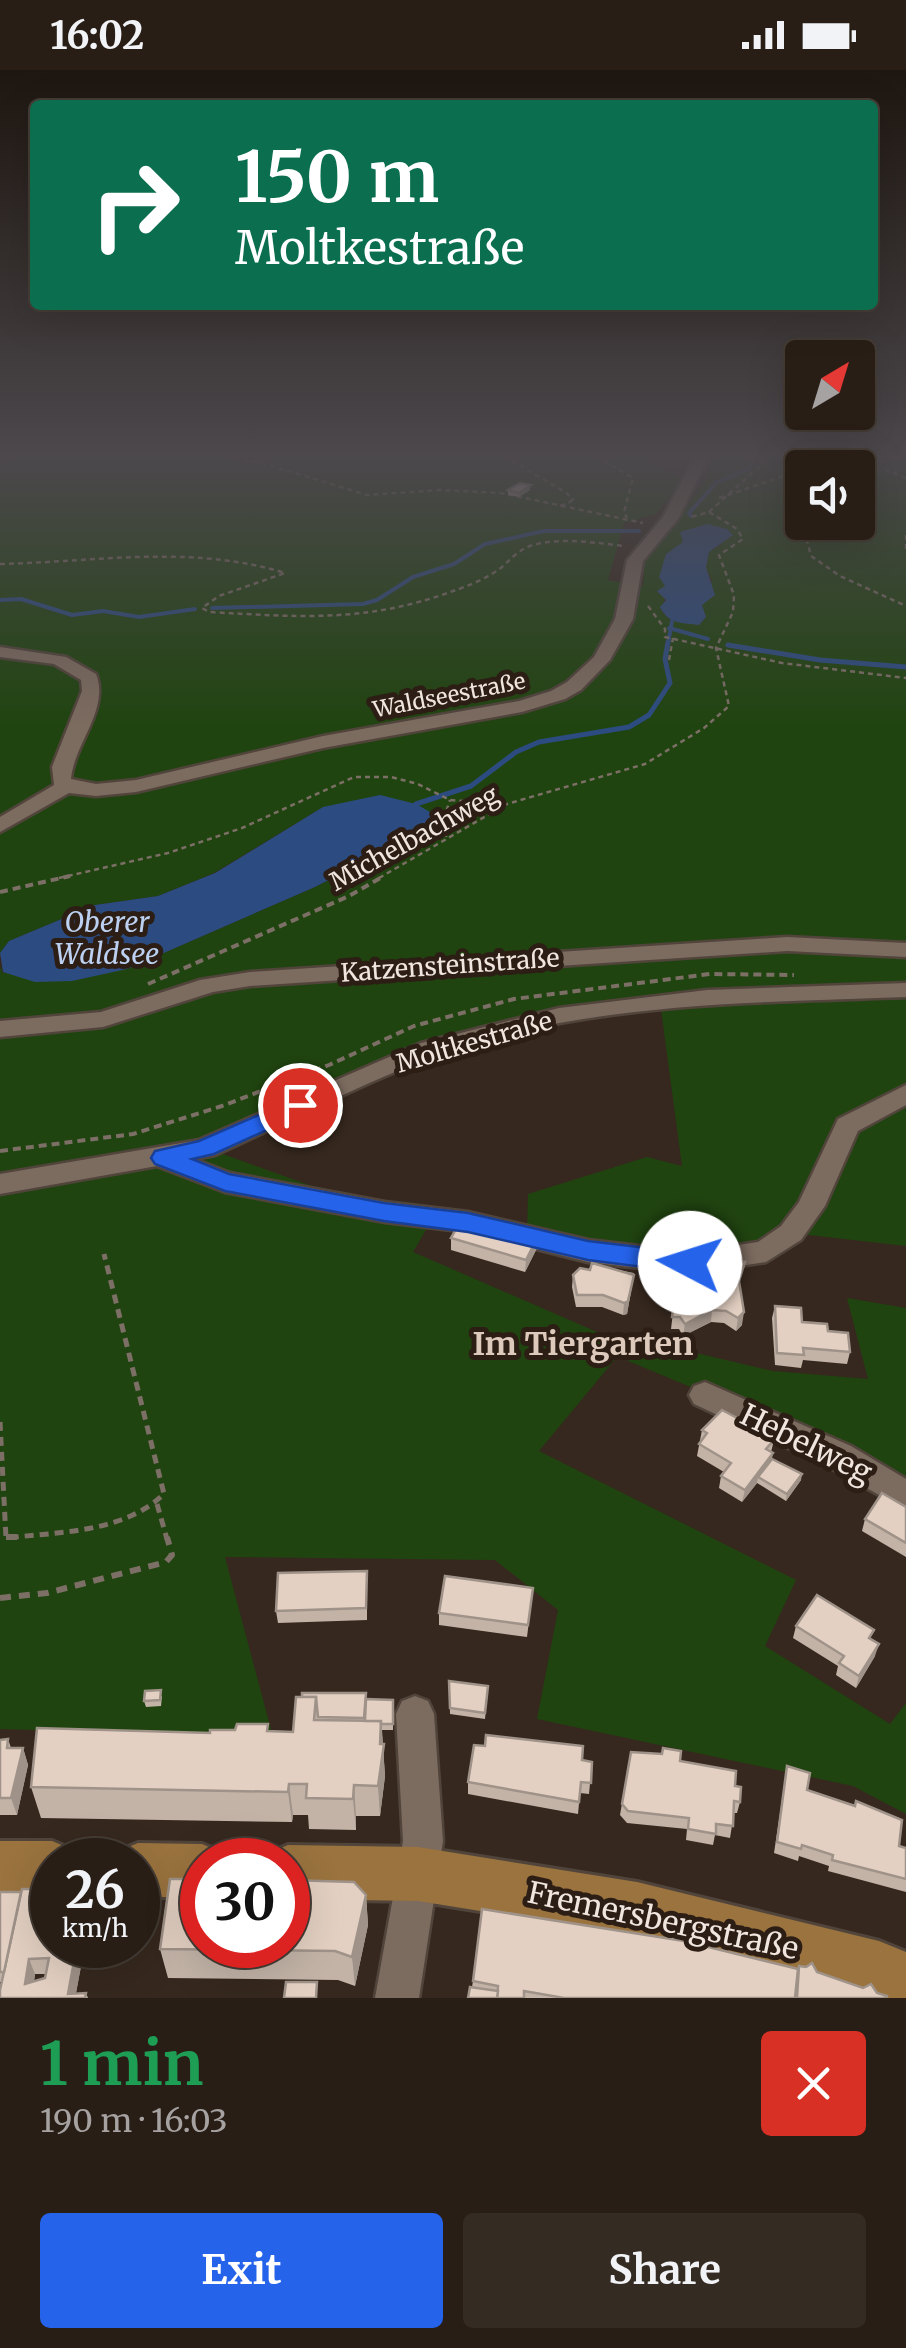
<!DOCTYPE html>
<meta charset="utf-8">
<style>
body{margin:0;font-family:Merriweather,serif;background:#342b23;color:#f1f3f6;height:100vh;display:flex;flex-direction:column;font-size:38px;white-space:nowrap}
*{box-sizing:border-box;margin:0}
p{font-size:32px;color:#a5a2a1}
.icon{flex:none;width:55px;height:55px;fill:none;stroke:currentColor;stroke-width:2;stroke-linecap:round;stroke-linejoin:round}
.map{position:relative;height:1928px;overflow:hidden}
.panel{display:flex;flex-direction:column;background:#281e16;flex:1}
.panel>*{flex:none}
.top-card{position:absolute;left:30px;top:30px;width:848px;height:210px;border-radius:10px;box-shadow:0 10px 40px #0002,0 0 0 2px #443c35;background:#0b6e4f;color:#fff;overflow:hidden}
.needle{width:65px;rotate:38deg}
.buttons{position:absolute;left:785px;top:270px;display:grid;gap:20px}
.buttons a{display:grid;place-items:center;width:90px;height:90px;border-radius:10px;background:#281e16;box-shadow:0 10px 40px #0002,0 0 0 2px #443c35;font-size:50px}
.speed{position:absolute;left:30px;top:1768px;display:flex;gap:20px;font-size:50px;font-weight:700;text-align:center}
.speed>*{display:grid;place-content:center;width:130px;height:130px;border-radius:50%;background:#281e16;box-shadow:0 10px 40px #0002,0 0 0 2px #443c35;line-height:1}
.speed small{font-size:25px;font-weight:400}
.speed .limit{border:15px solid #d22;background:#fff;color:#111}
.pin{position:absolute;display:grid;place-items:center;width:85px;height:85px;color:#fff;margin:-42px;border:5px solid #fff;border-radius:50%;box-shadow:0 2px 10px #0007}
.me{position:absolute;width:110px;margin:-55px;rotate:275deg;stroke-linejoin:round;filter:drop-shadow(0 0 8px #0008)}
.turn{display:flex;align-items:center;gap:35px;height:210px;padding:0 40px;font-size:45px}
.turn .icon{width:130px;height:130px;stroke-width:2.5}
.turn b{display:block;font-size:70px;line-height:85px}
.round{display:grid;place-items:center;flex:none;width:105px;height:105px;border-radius:10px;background:#342b23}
.overview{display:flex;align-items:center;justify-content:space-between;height:170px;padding:0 40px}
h1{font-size:60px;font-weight:700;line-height:75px;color:#1e9e55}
.button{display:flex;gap:20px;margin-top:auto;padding:20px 40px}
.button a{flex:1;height:115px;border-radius:10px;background:#2563eb;color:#fff;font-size:40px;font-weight:700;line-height:115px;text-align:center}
.button a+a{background:#342b23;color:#f1f3f6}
.status{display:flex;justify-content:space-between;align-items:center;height:70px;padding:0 50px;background:#281e16;direction:ltr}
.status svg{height:28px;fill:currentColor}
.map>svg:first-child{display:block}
</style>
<div class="status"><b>16:02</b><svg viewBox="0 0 49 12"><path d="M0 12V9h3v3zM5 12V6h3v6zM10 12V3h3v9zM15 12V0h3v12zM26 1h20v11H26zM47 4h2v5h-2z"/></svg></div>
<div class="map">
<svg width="906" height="1928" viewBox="0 0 906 1928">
<rect width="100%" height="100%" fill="#36281e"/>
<g fill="#204410" fill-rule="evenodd">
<path d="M0 386H644L683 410 656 444 624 453 608 510 643 516 645 491 706 410 713 386H906V1176L791 1163 690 1193 527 1166 528 1124 647 1087 682 1096 660 932 484 964 206 1078 384 1142 433 1148 413 1182 627 1275 539 1381 796 1510 765 1576 890 1654 906 1633V1744L853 1716 537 1649 558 1540 495 1490 225 1487 273 1667 0 1659V896L3 903 127 899 315 817 429 758 323 737 214 803 158 826 95 835 9 871 0 883ZM802 398H858V452H802ZM683 472 722 475 709 482 706 497 712 511 701 535 706 547 700 554 672 551 662 542 666 516Z"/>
<polygon points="847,1228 906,1238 906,1419 837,1378 628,1291 641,1270 773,1301 868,1309"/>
</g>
<g fill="#2c4c81">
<path d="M707 454 727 459 733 465 709 482 706 497 715 525 702 535 706 547 699 555C682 553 668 554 660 537L666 530 657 521 665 516 659 507 666 484 683 472 680 462Z"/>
<polygon points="380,725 416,734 437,746 429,758 315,817 127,899 72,911 35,912 3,902 0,883 9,871 95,835 158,826 215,803 323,737"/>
</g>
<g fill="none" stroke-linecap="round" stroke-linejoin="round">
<g stroke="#2c4c81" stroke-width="4">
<polyline points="691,446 689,443 717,412 751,398 753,390 745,386"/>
<polyline points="0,530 21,529 72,545 103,541 139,547 195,539"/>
<polyline points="212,538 363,534 377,530 413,507 454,494 485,474 544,461 639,461"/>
<polyline points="669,558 708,569"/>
<polyline points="668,574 672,551"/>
</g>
<g stroke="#2c4c81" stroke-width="5">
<polyline points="728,575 820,590 906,597"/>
<polyline points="416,734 471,716 516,682 539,672 629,657 649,645 670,613 665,589 668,572"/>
</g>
<g stroke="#50443b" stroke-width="5">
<g id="minor">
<path d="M695 386H709L678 449 643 491 633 549 610 590 581 620 565 629 522 642 323 678 136 722 96 726 69 723 0 762V747L54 715 52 697 82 621 81 610 54 594 0 587V577L66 587 96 604C110 639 74 674 71 709L96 714 136 710 323 666 519 631 551 621 567 612 594 587 615 549 627 490 663 447Z"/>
<polygon points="787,867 906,873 906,887 787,881 250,916 213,922 103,957 0,967 0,951 101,942 200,910 250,902"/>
<path d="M906 913V927C751 933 586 932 438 985 362 1013 288 1052 215 1085L194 1089 230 1103 385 1132 468 1142 588 1170 690 1182 758 1172 781 1156 799 1132 838 1049 906 1015V1035L858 1061 825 1136 801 1170 766 1192 690 1204 588 1192 468 1162 385 1152 225 1122 157 1096 0 1124V1104L199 1070 421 973 559 938 707 920Z"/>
<polygon points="705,1312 851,1376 906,1409 906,1440 827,1396 694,1334 689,1325 694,1316"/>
<polygon points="415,1626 428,1631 434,1644 443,1771 419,1928 375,1928 403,1771 396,1644 402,1631"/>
</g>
</g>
<g stroke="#50443b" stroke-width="6">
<g id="major">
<polygon points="0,1771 52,1771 71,1779 75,1790 52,1790 52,1824 0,1825"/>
<polygon points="138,1773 202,1774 221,1782 224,1790 202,1790 202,1827 138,1827 138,1790 116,1790 119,1781"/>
<polygon points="288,1775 418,1777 637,1812 879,1871 906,1882 906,1928 882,1928 637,1866 418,1831 288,1829 288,1790 266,1790 269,1783"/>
</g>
</g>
<g stroke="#7c6f66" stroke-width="2.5" stroke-dasharray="5 4" stroke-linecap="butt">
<polyline points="226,386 262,393 367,425 441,420 501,423 643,453"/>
<polyline points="504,386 565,422 573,429 570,432"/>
<polyline points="596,386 633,408 624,442 627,448"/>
<polyline points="783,386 783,405"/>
<polyline points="851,386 906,408"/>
<polyline points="0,391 18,386"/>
<polyline points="813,398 906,388"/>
<polyline points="858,408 883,389"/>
<polyline points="719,428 802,400"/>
<polyline points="560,436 570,432"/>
<polyline points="709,442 763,393 755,386"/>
<polyline points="808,452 804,459 811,486 840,506 906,536"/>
<polyline points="906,465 906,483"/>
<path d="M0 494C96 492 191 474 285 503L219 526 202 538 209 542C299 547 366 553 453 521 468 516 490 507 502 497 511 489 519 479 533 475 561 467 596 473 625 476"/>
<polyline points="648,536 665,559 665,567 782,593 906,608"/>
<polyline points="669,590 673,568"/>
<polyline points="446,767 445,745 450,730"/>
<polyline points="59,808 168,783 242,758 354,707 391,707 418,714 450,730 505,734"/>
<polyline points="379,808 507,734 645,694 704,658 729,636 716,578 733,542 734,525 719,485 743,469 737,459 709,442 691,447"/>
</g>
<g stroke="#7c6f66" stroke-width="4" stroke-dasharray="8 5" stroke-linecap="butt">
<polyline points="0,822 70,806"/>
<polyline points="148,914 349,826 384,806"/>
<polyline points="0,1081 133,1064 222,1036 329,995 414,956 514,929 710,904 794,905"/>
</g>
<g stroke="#7c6f66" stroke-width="5" stroke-dasharray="9 6" stroke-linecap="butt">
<path d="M0 1352 6 1468C59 1462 123 1463 164 1424L104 1184"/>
<polyline points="157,1434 167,1469"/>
</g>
<g stroke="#7c6f66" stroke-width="6" stroke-dasharray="11 8" stroke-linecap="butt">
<polyline points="6,1467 17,1467"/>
<polyline points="0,1528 47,1523 166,1492 172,1485 167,1467"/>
</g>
<use href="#minor" fill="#7c6b5f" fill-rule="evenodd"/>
<use href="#major" fill="#9a733e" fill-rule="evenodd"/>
</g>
<g fill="#c3b3a7" fill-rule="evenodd">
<polygon points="508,420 530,420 519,427 508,425"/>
<polygon points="538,1166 537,1178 525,1202 451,1180 451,1168"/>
<polygon points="716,1191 745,1192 739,1215 742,1255 736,1261 724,1253 711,1252 683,1266 679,1259 671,1259 677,1210 714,1213 716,1211 714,1203"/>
<polygon points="590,1200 617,1200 634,1203 627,1244 623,1245 602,1237 576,1237 572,1217 573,1205"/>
<polygon points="775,1236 802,1252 828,1261 850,1282 847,1294 803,1290 801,1298 775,1295 772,1248"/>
<polygon points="753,1358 774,1370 771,1382 772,1389 801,1410 786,1431 757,1413 742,1432 719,1418 721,1406 724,1402 697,1386 702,1360"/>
<polygon points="906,1437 906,1487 862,1461 865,1449"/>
<polygon points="367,1501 367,1550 278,1553 276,1541"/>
<polygon points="533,1518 527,1567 439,1555 439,1543"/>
<polygon points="796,1556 871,1569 875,1586 856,1618 836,1605 838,1596 793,1568"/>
<polygon points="449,1611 488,1616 485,1649 450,1644"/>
<polygon points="162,1626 161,1636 146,1637 144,1631"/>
<polygon points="296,1627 393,1630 393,1660 382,1660 385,1706 380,1746 356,1746 356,1760 309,1759 308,1745 293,1745 292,1752 41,1748 31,1717 210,1663 293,1662"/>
<polygon points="8,1669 11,1678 23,1678 28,1695 17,1745 0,1745 0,1670"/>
<polygon points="631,1682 680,1691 735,1716 740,1732 737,1743 734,1743 730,1768 715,1765 713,1775 686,1770 687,1759 627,1753 620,1745"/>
<polygon points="582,1690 592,1692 589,1724 580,1723 578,1744 468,1724 468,1712"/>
<polygon points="787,1696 807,1720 899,1776 906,1778 906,1822 828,1801 829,1796 799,1786 798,1791 774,1783"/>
<path d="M0 1822 52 1875H85L76 1923H86L88 1928H0L2 1912H0ZM35 1904H46L45 1908 34 1911Z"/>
<polygon points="366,1825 368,1855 355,1916 338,1910 168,1908 160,1879"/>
<polygon points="798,1899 817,1902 877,1923 886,1928 468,1928 472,1917 473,1911"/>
</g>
<g fill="#9f9288">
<polygon points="531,415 530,420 519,427 519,423"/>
<polygon points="538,1166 537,1178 525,1202 526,1190"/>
<polygon points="634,1205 627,1244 623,1245 624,1233"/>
<polygon points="712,1240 711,1252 683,1266 685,1254"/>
<polygon points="744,1242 742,1255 736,1261 738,1248"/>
<polygon points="773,1383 771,1395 758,1407 757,1413 742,1432 745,1420"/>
<polygon points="802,1404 801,1410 786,1431 787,1424"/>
<polygon points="879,1574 875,1586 856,1618 859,1606"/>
<polygon points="381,1651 385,1706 380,1746 378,1716"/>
<polygon points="23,1678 28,1695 17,1745 11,1728"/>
<polygon points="289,1714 293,1745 292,1752 288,1722"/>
<polygon points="354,1715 356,1746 356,1760 353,1729"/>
<polygon points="366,1825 368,1855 355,1916 352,1887"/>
<polygon points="77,1875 85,1875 75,1928 68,1924"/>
<polygon points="29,1889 35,1904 32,1928 25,1914"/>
</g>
<g fill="#e3d0c2" stroke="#9f9288" stroke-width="2.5" fill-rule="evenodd">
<polygon points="520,413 531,415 519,423 508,420"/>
<polygon points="464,1145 538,1166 526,1190 451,1168"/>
<polygon points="716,1191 745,1192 739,1211 744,1242 738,1248 726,1241 712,1240 685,1254 680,1247 672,1247 677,1210 714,1213 719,1207"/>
<polygon points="592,1193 634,1205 628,1231 624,1233 603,1225 577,1225 573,1205 580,1198 590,1200"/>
<polygon points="775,1236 801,1238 802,1252 827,1254 828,1261 848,1263 850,1282 803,1278 804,1285 777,1283"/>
<polygon points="722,1340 741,1350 751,1349 753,1358 774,1370 766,1379 773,1383 745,1420 721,1406 731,1393 699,1374 707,1363 702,1360"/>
<polygon points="772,1389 802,1404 787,1424 758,1407"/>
<polygon points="882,1423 906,1437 906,1473 865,1449"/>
<polygon points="367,1501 366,1538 276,1541 278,1503"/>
<polygon points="445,1506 533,1518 528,1555 439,1543"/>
<polygon points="817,1525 874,1560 869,1568 879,1574 859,1606 839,1593 844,1586 796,1556"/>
<polygon points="449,1611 488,1616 485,1643 450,1638"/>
<polygon points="161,1620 160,1630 144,1631 145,1621"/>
<polygon points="302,1623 366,1623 364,1648 318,1647 316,1627 302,1627"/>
<polygon points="296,1627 316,1627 314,1650 381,1651 380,1674 384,1674 378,1716 354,1715 353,1729 306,1728 307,1714 289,1714 288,1722 31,1717 37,1658 210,1663 210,1660 235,1660 237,1654 268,1654 267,1661 293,1662"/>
<polygon points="366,1629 393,1630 393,1654 381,1654 381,1651 365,1651"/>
<polygon points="486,1665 583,1676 582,1690 592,1692 591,1713 581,1712 579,1732 468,1712 474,1675 485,1676"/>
<polygon points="8,1669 7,1678 23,1678 11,1728 0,1728 0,1670"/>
<polygon points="663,1678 681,1681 680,1691 736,1701 735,1716 741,1717 740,1732 734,1731 733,1756 716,1754 716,1764 688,1759 689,1748 628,1741 622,1734 631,1682 662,1684"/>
<polygon points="787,1696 810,1703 807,1720 855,1736 856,1731 902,1750 899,1776 906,1778 906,1809 832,1790 833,1785 802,1775 801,1779 777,1772"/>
<polygon points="170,1809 202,1809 202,1875 288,1875 288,1810 354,1812 366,1825 352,1887 335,1881 160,1879"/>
<path d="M22 1819H52V1875H77L68 1924 86 1923 85 1928H0V1920ZM49 1888 45 1908 25 1914 29 1889Z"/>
<polygon points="0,1822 21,1822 4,1902 0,1902"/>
<polygon points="482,1839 684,1871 798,1899 795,1928 564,1928 524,1921 524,1928 497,1928 498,1916 473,1911"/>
<polygon points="812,1893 817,1902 863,1918 871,1914 877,1923 887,1926 886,1928 797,1928 799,1896 806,1897"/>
<polygon points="286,1912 317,1912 316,1928 284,1928"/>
<polygon points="470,1917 498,1921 497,1928 468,1928"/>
</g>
<linearGradient id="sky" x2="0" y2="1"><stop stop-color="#1e1610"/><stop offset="0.59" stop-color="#4c484c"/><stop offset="1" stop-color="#4c484c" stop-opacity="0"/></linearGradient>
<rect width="906" height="656" fill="url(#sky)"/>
<polygon fill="#2563eb" stroke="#184099" stroke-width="2.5" points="300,1027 309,1030 312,1035 309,1041 214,1084 192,1089 229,1104 384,1133 468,1143 588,1171 690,1183 700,1186 704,1193 700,1200 690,1203 588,1190 468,1162 384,1151 225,1121 155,1094 151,1088 155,1081 199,1071"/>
<g text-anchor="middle" stroke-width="10" stroke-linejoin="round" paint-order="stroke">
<g font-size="22" fill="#f0e6df" stroke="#2c1e14">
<text transform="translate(449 625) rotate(-11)" y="8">Waldseestraße</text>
</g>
<g font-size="25" fill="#f0e6df" stroke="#2c1e14">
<text transform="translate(414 768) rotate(-29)" y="9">Michelbachweg</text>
<text transform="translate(450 895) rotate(-4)" y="9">Katzensteinstraße</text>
<text transform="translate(474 972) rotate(-16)" y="9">Moltkestraße</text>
</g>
<g font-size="28" font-style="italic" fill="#bcd1f1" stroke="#2c1e14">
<text x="107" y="862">Oberer<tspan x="107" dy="32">Waldsee</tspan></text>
</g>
<g font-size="30" fill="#f0e6df" stroke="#2c1e14">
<text transform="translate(806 1374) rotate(26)" y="10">Hebelweg</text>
<text transform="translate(663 1851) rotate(12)" y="10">Fremersbergstraße</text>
</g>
<g font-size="32" font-weight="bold" fill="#ddcabd" stroke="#2c1e14">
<text x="583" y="1285">Im Tiergarten</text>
</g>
</g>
</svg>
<div class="buttons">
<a><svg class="needle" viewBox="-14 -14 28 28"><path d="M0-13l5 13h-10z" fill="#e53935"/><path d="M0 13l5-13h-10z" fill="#a5a2a1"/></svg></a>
<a><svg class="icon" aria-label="sound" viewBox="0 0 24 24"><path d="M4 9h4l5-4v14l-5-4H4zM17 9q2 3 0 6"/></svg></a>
</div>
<div class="speed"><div>26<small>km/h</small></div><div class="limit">30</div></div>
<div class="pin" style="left:300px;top:1035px;background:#d93025"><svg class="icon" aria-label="arrive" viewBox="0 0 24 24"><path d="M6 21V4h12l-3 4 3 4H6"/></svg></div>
<svg class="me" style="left:690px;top:1193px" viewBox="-20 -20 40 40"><circle r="19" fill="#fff"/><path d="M0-13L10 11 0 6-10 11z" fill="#2563eb"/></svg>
<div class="top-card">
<div class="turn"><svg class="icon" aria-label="right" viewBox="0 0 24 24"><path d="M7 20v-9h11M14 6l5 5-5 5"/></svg><div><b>150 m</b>Moltkestraße</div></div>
</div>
</div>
<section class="panel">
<div class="overview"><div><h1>1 min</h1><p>190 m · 16:03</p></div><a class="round" style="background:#d93025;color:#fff"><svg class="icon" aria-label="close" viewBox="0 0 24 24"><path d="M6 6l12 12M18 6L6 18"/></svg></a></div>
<div class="button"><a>Exit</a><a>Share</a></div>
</section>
